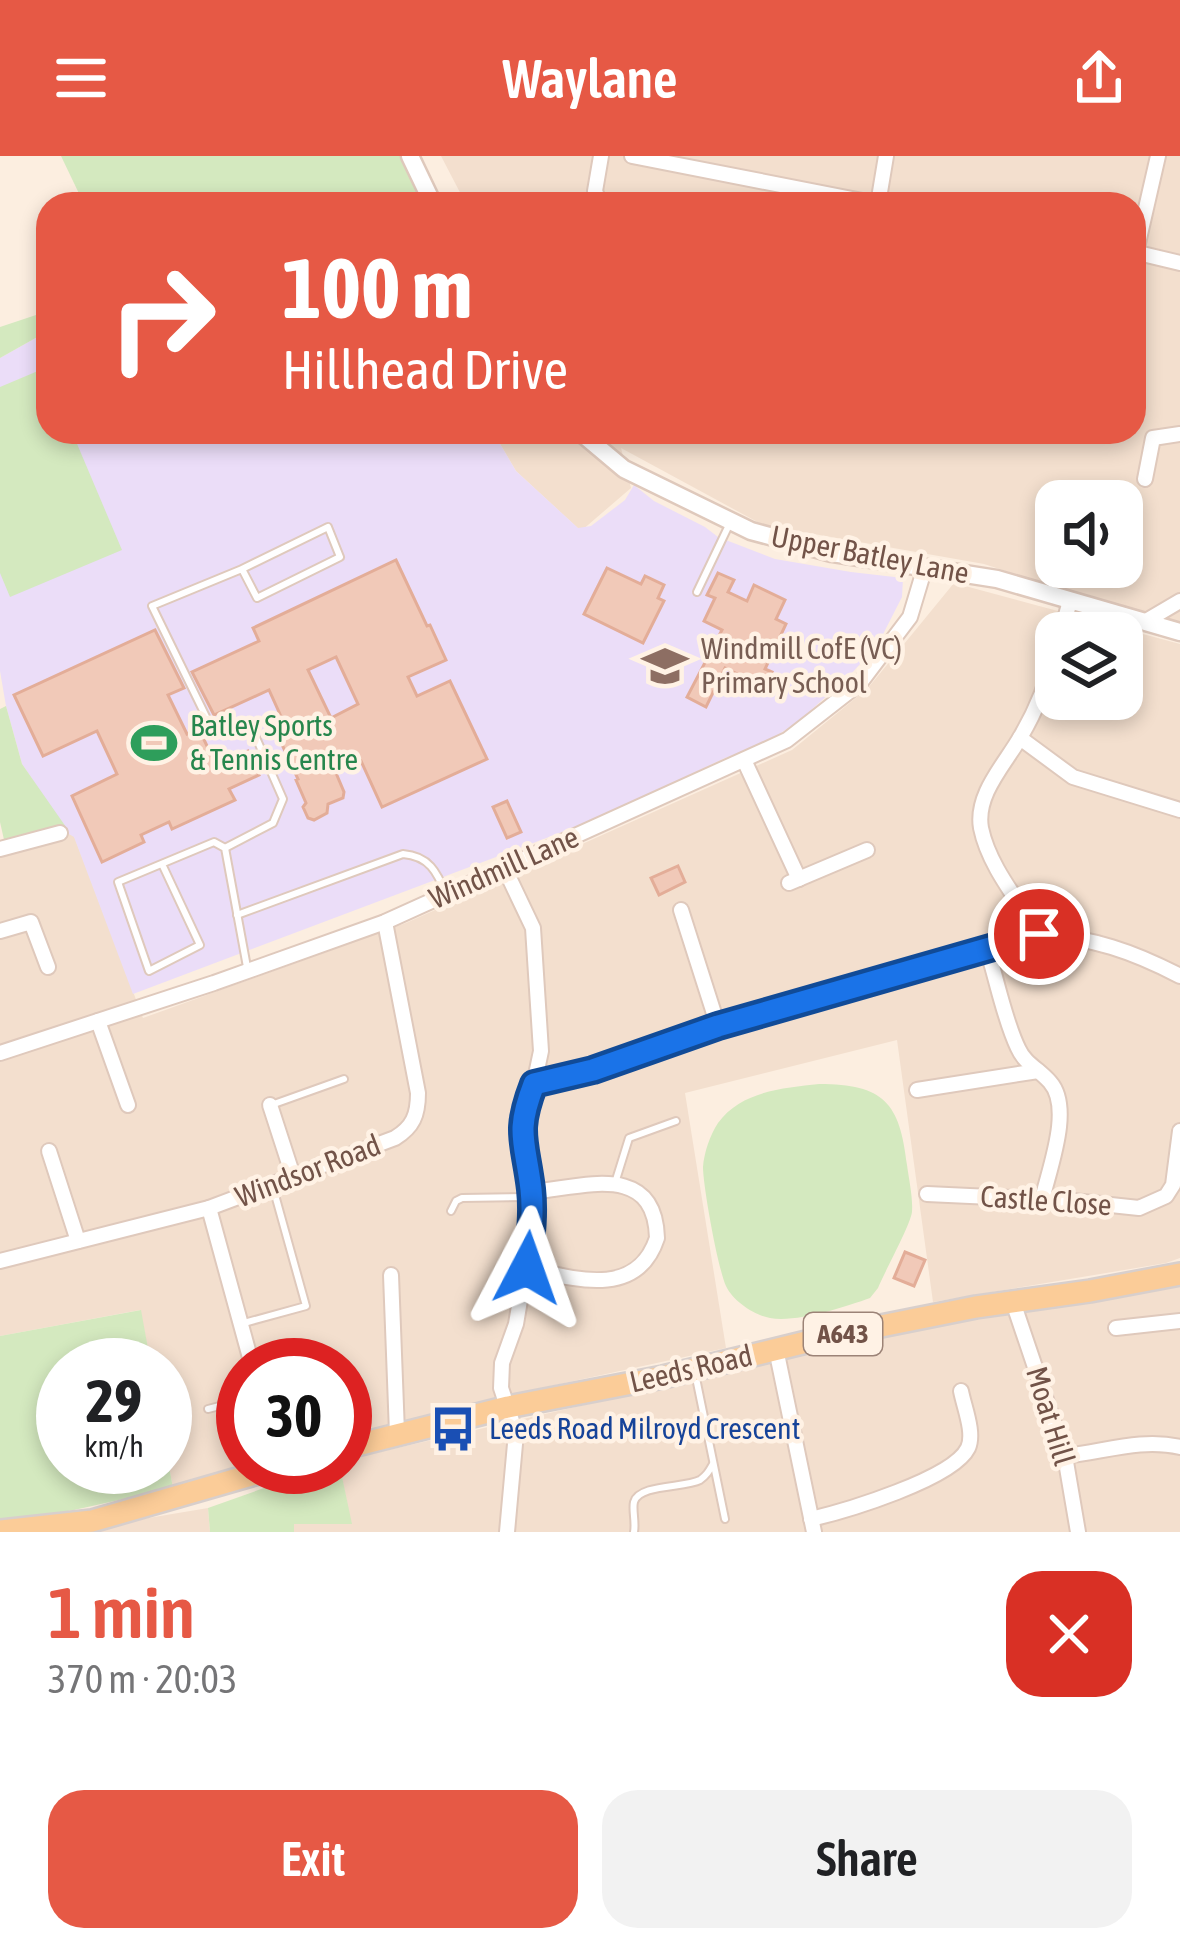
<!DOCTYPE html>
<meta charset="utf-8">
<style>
body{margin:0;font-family:"Asap Condensed",sans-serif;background:#f2f2f2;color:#202124;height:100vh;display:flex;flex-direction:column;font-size:45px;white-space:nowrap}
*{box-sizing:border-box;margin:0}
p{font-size:39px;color:#757577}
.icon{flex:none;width:66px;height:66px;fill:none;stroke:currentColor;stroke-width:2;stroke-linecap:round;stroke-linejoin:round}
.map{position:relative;height:1376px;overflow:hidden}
.panel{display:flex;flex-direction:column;background:#fff;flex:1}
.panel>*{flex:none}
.guide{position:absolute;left:36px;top:36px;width:1110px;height:252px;border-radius:36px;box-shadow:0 6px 18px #0003;background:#e65945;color:#fff;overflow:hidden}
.fabs{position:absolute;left:1035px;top:324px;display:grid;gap:24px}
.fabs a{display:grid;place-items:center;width:108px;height:108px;border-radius:24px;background:#fff;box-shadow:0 6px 18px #0003;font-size:60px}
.speed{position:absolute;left:36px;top:1182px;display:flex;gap:24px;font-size:60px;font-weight:700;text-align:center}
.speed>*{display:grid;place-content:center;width:156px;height:156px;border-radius:50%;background:#fff;box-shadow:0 6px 18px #0003;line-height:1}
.speed small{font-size:30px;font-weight:400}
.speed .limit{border:18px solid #d22;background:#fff;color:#111}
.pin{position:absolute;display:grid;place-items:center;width:102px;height:102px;color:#fff;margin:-51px;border:6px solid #fff;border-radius:50%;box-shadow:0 3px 12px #0007}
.me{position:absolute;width:132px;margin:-66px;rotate:4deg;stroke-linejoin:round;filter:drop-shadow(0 0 9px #0008)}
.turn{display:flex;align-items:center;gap:42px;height:252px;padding:0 48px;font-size:54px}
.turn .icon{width:156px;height:156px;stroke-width:2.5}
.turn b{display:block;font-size:84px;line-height:102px}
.round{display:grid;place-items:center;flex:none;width:126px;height:126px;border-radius:36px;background:#f2f2f2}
.overview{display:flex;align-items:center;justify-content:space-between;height:204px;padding:0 48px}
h1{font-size:72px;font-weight:600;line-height:90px;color:#e65945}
.action{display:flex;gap:24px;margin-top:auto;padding:24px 48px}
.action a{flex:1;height:138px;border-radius:36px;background:#e65945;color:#fff;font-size:48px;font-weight:600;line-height:138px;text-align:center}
.action a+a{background:#f2f2f2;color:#202124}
header{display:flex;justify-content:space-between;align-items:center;height:156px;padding:0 48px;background:#e65945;color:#fff;font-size:54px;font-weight:600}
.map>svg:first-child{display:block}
</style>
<header><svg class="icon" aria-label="menu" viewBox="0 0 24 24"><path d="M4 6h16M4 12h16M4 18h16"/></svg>Waylane<svg class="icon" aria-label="share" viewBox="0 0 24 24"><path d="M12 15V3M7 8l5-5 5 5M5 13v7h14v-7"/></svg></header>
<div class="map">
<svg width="1180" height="1376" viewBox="0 0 1180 1376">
<rect width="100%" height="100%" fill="#fceee0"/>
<g fill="#f3dfce" fill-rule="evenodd">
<path d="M441 0H1180V471L984 408 763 369 621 292 631 332 581 375 516 315 493 276H1134V48H466ZM1056 345H1122V411H1056Z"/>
<path d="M954 427 1180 488V1102L1166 1107 933 1146 897 884 685 937 726 1192 486 1244 345 1284V1209H243V1311L173 1332 165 1288V1209H151L140 1154 0 1180V697L69 678 74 680 143 862 406 767 792 594 868 532ZM1056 477H1122V543H1056Z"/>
<polygon points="1180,1125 1180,1376 294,1376 293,1368 351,1368 340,1311 345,1311 345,1304 974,1159"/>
<polygon points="208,1352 210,1376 65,1376"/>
</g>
<polygon fill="#ebddf8" points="48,175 48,276 493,276 516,315 578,372 591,370 625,344 634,329 654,345 705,371 718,381 775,403 851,416 903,422 902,441 878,488 851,518 799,565 767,586 725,602 598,662 557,678 133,838 74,681 69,678 22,608 6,550 0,515 0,202"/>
<g fill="#d4e9bf">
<polygon points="61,0 402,0 423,48 84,48"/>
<polygon points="48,155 48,175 0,202 0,171"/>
<polygon points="45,212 48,218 48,276 72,276 122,394 10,441 0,417 0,231"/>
<polygon points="6,550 22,608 66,671 5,688 0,666 0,553"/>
<path d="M819 928C884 928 900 947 907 1009 909 1024 913 1041 912 1056 910 1070 885 1115 878 1132L870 1142C845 1151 796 1167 770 1162 754 1159 733 1145 726 1130 718 1113 703 1030 703 1011 704 997 710 979 718 967 741 935 783 932 819 928Z"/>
<polygon points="141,1154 151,1209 63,1209 63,1311 165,1311 165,1288 173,1332 74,1354 0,1366 0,1180"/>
<polygon points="323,1311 340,1311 352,1368 294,1368 294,1376 210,1376 208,1352"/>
</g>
<g fill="#f1c9b8" stroke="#e3ad98" stroke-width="3" fill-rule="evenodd">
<path d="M396 404 427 470 430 469 446 504 408 521 417 540 450 525 487 603 382 651 361 605 336 617 344 636 343 642 328 648 327 657 314 664 308 662 303 651 306 647 296 624 298 623 278 580 288 576 269 534 214 559 192 516 259 485 253 472ZM336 501 358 548 331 562 308 514Z"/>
<polygon points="607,412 641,428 645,420 664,429 658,442 664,445 643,487 584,458"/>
<polygon points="718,417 734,424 728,436 747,445 754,429 785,444 776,463 786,468 765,513 772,516 764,531 725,512 706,551 687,541 722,474 704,465 715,442 707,439"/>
<polygon points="155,474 184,532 168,539 187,578 199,573 216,609 248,595 259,619 229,633 235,644 172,673 169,666 141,679 144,686 102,706 72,640 117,618 97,575 43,600 14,539"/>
<polygon points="507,645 521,676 507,682 493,651"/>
<polygon points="678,710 685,726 659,739 651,722"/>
<polygon points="905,1096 925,1104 914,1130 894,1122"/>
</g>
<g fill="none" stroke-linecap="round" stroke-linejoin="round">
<g stroke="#dfc9bc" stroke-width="10">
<g id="service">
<polyline points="697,436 729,369"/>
<polyline points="225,692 273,667 283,643 254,577 212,573 152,450 242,413 328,371 340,401 257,442 242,413"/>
<polyline points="162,708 200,789 149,815 118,726 214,686 225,692 247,811"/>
<path d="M237 759 403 698C429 700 437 716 446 738"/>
<polyline points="274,948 344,923"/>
<polyline points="615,1027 629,982 676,965"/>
<polyline points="451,1055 456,1045 462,1042 528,1041"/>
<polyline points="244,1167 306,1150 272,1028"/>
<polyline points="695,1217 725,1363"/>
<polyline points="208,1253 243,1244"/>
<path d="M634 1376C636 1366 632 1354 634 1346 639 1328 685 1332 700 1324 707 1319 709 1315 713 1308"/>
</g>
</g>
<g stroke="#dfc9bc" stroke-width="18">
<g id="minor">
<polyline points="632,0 878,48"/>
<polyline points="600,48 595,35 601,0"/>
<polyline points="878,48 886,0"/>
<polyline points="1134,96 1180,107"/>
<polyline points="1136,96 1158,0"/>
<polyline points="1145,323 1153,282 1180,278"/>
<polyline points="1146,465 1180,445"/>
<polyline points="1061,477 1070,445"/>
<polyline points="1020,582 1073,621 1180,654"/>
<polyline points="744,604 799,723"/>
<polyline points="0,693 60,677"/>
<polyline points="504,711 533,772 541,895 534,928 522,959 521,974 531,1036 532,1073 516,1168 502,1207 501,1232 516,1277 507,1376"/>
<polyline points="789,727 867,694"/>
<polyline points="681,754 718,870"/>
<polyline points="0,775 31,766 48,811"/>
<path d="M1039 778C1019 745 989 711 981 672 975 638 1006 607 1021 580 1037 553 1048 524 1056 494"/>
<path d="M987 793C997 824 1004 863 1018 892 1025 908 1039 913 1050 926 1073 952 1049 1013 1042 1044"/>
<polyline points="98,865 128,949"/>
<polyline points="0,897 214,827 385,766 787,584 860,527 910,461 925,411"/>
<path d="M534 928 593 914 718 870 1039 778C1093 782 1132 795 1180 820"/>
<polyline points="917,934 1038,915"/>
<polyline points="270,949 293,1020"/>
<polyline points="49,995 78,1085"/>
<polyline points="927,1038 1073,1045 1139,1052 1166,1040 1173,1029 1180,975"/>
<polyline points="209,1052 252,1209"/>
<path d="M0 1105 209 1052 395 982C413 971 418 959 418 937L385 766"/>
<path d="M527 1112C574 1123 637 1143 657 1082 655 1004 580 1032 531 1036"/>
<polyline points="391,1119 397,1277"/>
<polyline points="1013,1146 1065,1300 1078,1376"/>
<polyline points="1116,1172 1180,1165"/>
<polyline points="776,1193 814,1376"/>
<path d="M1065 1300C1104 1296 1141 1282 1180 1291"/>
<path d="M811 1363C845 1355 953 1323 968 1292 975 1277 964 1251 961 1235"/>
</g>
</g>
<g stroke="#dfc9bc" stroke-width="21">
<g id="tertiary">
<polyline points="410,0 433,48"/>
<polyline points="580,276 624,313 751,375 832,397 997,423 1180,476"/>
</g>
</g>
<g stroke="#d8cfcc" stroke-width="26">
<g id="primary">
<polyline points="345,1292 508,1251 663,1221 831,1180 976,1151 1090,1135 1180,1118"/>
<polyline points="0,1375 92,1365 279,1311"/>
</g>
</g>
<use href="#service" stroke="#fff" stroke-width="6"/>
<use href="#minor" stroke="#fff" stroke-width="14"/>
<use href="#tertiary" stroke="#fff" stroke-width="16"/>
<use href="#primary" stroke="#fbcc98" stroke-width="21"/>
</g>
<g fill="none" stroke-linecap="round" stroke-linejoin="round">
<g stroke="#114b97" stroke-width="30">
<path id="route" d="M527 1112C530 1086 534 1060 531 1033 525 984 515 977 534 928L593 914 718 870 1039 778"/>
</g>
<use href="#route" stroke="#1a73e8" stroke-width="21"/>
</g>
<defs>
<g id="school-bare" transform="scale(3.6)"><path d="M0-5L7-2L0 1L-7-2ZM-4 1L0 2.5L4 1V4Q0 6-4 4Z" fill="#8d6e63" stroke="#fff2e5" stroke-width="2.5" paint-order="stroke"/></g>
<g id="stadium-bare" transform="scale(3.6)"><path d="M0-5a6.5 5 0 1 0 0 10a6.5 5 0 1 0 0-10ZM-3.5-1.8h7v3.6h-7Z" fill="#2e9e5b" stroke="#fff2e5" stroke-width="2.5" paint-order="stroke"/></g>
<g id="bus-bare" transform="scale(3.6)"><path d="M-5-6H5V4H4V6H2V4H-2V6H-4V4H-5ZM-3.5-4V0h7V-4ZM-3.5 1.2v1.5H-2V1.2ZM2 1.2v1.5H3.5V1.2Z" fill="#1a4fb4" stroke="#fff2e5" stroke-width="2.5" paint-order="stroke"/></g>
</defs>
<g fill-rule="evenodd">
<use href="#school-bare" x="665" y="510"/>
<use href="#stadium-bare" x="154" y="587"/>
<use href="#bus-bare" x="453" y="1273"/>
</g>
<g text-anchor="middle" stroke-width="9" stroke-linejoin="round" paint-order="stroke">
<rect fill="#fff2e5" stroke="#9c8377" stroke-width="3" x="804" y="1157" width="78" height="42" rx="9"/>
<g font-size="27" font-weight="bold" fill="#725348">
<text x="843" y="1187">A643</text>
</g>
<g font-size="30" fill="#725348" stroke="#fff2e5">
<text transform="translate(870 399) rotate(11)" y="10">Upper Batley Lane</text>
<text transform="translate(504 712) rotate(-24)" y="10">Windmill Lane</text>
<text transform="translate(308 1015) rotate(-21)" y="10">Windsor Road</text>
<text transform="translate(1046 1045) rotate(4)" y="10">Castle Close</text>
<text transform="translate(691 1213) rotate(-13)" y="10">Leeds Road</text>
<text transform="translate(1050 1260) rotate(73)" y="10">Moat Hill</text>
</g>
<g font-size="30" fill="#785e54" stroke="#fff2e5" text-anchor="start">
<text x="701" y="503">Windmill CofE (VC)<tspan x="701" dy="34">Primary School</tspan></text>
</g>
<g font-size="30" fill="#27864d" stroke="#fff2e5" text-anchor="start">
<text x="190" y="580">Batley Sports<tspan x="190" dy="34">&amp; Tennis Centre</tspan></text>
</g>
<g font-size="30" fill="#164399" stroke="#fff2e5" text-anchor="start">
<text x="489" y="1283">Leeds Road Milroyd Crescent</text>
</g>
</g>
</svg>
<div class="fabs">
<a><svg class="icon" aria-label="sound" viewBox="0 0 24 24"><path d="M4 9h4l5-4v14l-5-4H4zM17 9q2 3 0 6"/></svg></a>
<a><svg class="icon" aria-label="layers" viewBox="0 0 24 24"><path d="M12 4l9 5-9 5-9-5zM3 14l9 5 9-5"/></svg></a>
</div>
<div class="speed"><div>29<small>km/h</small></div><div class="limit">30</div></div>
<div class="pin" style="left:1039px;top:778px;background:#d93025"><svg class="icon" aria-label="arrive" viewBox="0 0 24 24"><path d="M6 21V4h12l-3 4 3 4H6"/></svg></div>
<svg class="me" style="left:527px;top:1112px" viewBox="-20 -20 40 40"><path d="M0-17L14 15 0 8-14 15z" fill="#1a73e8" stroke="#fff" stroke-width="4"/></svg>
<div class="guide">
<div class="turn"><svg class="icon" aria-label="right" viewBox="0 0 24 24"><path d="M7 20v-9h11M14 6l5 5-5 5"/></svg><div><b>100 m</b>Hillhead Drive</div></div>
</div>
</div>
<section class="panel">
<div class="overview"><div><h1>1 min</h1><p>370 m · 20:03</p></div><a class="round" style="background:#d93025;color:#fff"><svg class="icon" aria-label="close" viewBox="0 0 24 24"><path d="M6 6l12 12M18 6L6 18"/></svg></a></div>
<div class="action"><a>Exit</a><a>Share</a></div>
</section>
